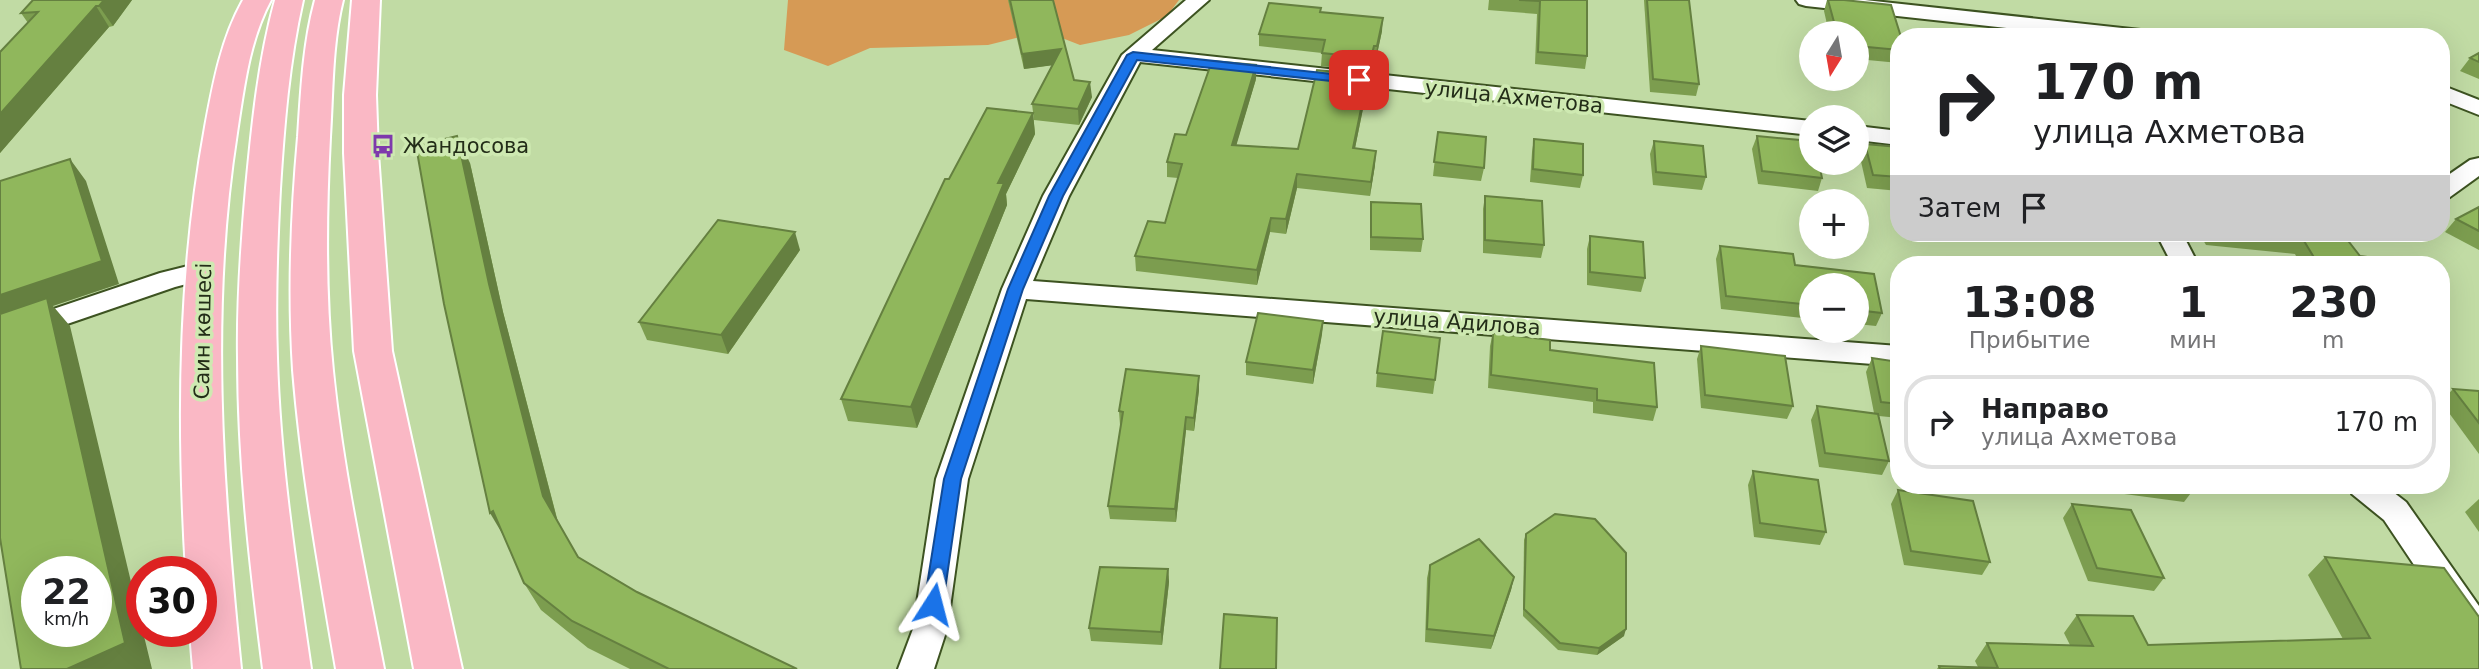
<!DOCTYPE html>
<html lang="ru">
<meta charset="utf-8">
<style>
body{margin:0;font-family:"DejaVu Sans",sans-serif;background:#f6f6f6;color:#202124;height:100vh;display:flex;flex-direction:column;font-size:26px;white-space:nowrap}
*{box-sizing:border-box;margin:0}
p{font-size:23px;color:#757577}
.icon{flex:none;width:38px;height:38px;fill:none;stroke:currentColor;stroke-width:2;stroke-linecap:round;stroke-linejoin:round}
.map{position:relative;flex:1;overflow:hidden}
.details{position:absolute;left:1890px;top:256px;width:560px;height:238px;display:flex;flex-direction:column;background:#fff;border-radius:28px;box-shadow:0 7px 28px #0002}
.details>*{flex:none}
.top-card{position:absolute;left:1890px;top:28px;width:560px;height:214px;border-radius:28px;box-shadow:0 7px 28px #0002;background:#fff;color:#202124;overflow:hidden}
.needle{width:46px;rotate:191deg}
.controls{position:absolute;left:1799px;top:21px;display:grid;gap:14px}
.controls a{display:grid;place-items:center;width:70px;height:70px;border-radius:50%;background:#fff;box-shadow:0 7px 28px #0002;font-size:35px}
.speed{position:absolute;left:21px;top:556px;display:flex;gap:14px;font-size:35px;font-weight:700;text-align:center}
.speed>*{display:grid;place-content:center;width:91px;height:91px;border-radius:50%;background:#fff;box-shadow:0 7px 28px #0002;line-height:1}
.speed small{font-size:18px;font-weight:400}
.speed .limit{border:10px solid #d22;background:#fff;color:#111}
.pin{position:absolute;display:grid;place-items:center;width:60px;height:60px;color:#fff;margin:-30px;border-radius:14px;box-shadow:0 4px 10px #0006}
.me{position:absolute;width:77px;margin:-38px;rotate:9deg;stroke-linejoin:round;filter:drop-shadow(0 0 5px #0008)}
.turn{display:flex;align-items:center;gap:24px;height:147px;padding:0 28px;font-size:32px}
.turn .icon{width:91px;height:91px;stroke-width:2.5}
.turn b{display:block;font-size:49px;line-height:60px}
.then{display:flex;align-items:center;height:66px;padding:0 28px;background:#0003;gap:14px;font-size:26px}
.eta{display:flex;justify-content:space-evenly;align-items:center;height:119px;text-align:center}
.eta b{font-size:42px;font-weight:700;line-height:49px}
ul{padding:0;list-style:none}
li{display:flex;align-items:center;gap:21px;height:94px;margin:0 14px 10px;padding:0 14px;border:4px solid #e0e0e0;border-radius:28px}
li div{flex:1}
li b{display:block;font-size:26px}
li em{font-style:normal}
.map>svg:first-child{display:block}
</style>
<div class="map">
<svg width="2479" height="669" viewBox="0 0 2479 669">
<rect width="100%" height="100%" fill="#c1dba4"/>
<polygon fill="#d69a55" points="788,0 1179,0 1167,16 1129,35 1080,45 1044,31 988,45 870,48 828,66 784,50"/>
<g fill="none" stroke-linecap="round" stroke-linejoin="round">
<g stroke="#3d5321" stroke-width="4">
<g id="street">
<polygon points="1186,0 1209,0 1152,50 1811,121 1811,135 1140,62 1069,196 1033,281 1899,346 1899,366 1026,299 968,479 947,629 934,669 898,669 913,629 936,479 1002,289 1043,196 1122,55"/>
<polygon points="1796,0 1865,0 2150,31 2158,32 2161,37 2088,37 1806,6 1799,4"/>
<polygon points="2441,85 2479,100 2479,115 2441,100"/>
<polygon points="1857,126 1899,131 1899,145 1857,140"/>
<polygon points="2479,158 2479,176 2450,197 2441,200 2441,180 2470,160"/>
<polygon points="2156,233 2182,233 2198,264 2172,264"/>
<polygon points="204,262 213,265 217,271 213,277 175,287 0,347 0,327 160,273"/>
<polygon points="2348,485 2384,485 2406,502 2479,606 2479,649 2467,644 2384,520 2352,494"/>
</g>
</g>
<g stroke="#fff" stroke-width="4">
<g id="primary">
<path d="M243 0H271C249 41 244 88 237 133 209 311 223 490 241 669H193L190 632H201V572H186C177 423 178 274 205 127 213 84 221 39 243 0Z"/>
<path d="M275 0H303C289 62 284 125 280 189 277 245 275 302 277 358 280 463 296 566 311 669H263C250 566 238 462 238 358 237 301 241 245 246 188 252 125 258 62 275 0Z"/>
<path d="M315 0H343C332 44 333 92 330 137 326 215 325 293 333 371 343 471 365 570 384 669H336C319 570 301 470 293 370 288 292 291 214 298 137 301 91 303 44 315 0Z"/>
<polygon points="352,0 380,0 376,95 378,153 392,351 462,669 414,669 354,351 344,153 344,95"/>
</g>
</g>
<use href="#street" fill="#fff" fill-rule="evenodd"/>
<use href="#primary" fill="#fab8c5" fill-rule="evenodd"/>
</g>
<g fill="#7c9d4f">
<polygon points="33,0 132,0 113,26 109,27 0,153 0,52 28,23 21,13"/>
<polygon points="1008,0 1053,0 1074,80 1092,97 1079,125 1034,120 1032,104 1052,65 1024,69"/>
<polygon points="1489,0 1587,0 1587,56 1585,69 1535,64 1537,14 1488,10"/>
<polygon points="1644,0 1689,0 1699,84 1696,96 1650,92"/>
<polygon points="1827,0 1844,0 1899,37 1899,63 1857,59 1857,33 1829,33 1824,11"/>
<polygon points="1321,8 1321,13 1382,31 1376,59 1373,59 1370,71 1321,66 1322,53 1259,46 1259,34"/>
<polygon points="2479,53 2479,79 2460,71 2470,58"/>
<polygon points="1256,79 1236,145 1298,149 1367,89 1355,148 1375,165 1370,196 1297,188 1286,234 1270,232 1257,285 1136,271 1135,256 1165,223 1178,178 1167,177 1167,162 1186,135"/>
<polygon points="1898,80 1899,80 1899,113 1893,93"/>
<polygon points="1033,113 1035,134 1006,194 1007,205 917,428 848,421 841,399 949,179"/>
<polygon points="1438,132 1484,168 1481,181 1433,176"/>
<polygon points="1757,136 1822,178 1818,191 1758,184 1752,149"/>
<polygon points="1534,139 1583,175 1580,188 1530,182 1532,152"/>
<polygon points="1654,141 1706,177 1702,190 1653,185 1650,154"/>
<polygon points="1865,144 1899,147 1899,191 1867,188 1860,157"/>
<polygon points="470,163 503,312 558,522 578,557 637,592 797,669 630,669 588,648 541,610 524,583 504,537"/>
<polygon points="1485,196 1544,245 1541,258 1483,253 1483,209"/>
<polygon points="1371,202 1423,239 1421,252 1370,250 1370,215"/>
<polygon points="2479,207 2479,250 2445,232 2456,219"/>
<polygon points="2199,233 2342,233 2360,256 2372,264 2300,264 2295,254 2206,245"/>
<polygon points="1590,236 1645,278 1641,292 1587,285 1587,249"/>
<polygon points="1720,246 1793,254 1795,265 1874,274 1882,313 1876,326 1857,324 1857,285 1811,285 1811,319 1721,309 1716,259"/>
<polygon points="800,250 728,354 647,340 639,322"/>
<polygon points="1323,321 1322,334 1313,384 1246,375 1246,362"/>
<polygon points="1493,333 1550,350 1657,407 1653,421 1593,413 1593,402 1488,388 1490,346"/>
<polygon points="1701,346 1793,406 1787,419 1701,408 1697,359"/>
<polygon points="1872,358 1899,362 1899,418 1879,416 1889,461 1882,475 1819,467 1811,420 1817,406 1874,413 1866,372"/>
<polygon points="1377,373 1435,380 1433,394 1376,387"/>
<polygon points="2453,389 2479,391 2479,454 2441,402"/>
<polygon points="1199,390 1194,431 1186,430 1176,522 1110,519 1108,506 1121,425 1120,425 1119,411"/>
<polygon points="1753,471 1826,532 1820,545 1754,537 1748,485"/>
<polygon points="2114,485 2192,485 2194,489 2184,502 2117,493"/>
<polygon points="1898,490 1990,562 1982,575 1904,565 1891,504"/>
<polygon points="2479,499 2479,532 2465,512"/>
<polygon points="2072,504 2164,578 2154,591 2088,581 2063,518"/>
<polygon points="1526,534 1624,636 1597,655 1558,650 1523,616 1524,540"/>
<polygon points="2325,557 2479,669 1937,669 1939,666 1978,667 1975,661 1987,643 2070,645 2064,633 2077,615 2148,645 2343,639 2308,575"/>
<polygon points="1430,565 1514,577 1511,590 1491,649 1425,642 1427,578"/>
<polygon points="1168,569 1169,582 1162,645 1091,641 1089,628"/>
</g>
<g fill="#658040">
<polygon points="104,0 132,0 113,26 99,6"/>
<polygon points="96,6 109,27 0,153 0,114"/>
<polygon points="1383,18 1382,31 1376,59 1377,46"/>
<polygon points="1061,49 1062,64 1024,69 1022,54"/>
<polygon points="1256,65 1256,79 1232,160 1232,145"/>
<polygon points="1368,75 1367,89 1352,163 1353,148"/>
<polygon points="1090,82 1092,97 1079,125 1078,109"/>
<polygon points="1033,113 1035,134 1006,194 1007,205 917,428 911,407 998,183"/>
<polygon points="457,136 470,163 503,312 558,523 543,496 489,284"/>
<polygon points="1376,151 1375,165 1370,196 1371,182"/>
<polygon points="70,159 86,181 119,284 53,306 70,326 142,628 142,632 143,632 152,669 67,669 0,317 0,295"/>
<polygon points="1297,174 1297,188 1286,234 1286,219"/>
<polygon points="1271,218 1270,232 1257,285 1257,270"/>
<polygon points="795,232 800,250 728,354 721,335"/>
<polygon points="1323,321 1322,334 1313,384 1313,370"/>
<polygon points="1199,376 1199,390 1194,431 1194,418"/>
<polygon points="1186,417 1186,430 1176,522 1175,509"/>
<polygon points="493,511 506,540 490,513"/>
<polygon points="1168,569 1169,582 1162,645 1161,632"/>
<polygon points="1514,577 1511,590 1491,649 1494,636"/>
<polygon points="1626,629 1624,636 1597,655 1599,648"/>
</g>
<g fill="#90b75c" stroke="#658040" stroke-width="2" fill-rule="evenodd">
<polygon points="33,0 104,0 99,6 96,6 0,114 0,52 38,12 21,13"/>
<polygon points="1010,0 1053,0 1074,80 1090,82 1078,109 1032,104 1061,49 1022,54"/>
<polygon points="1519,0 1587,0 1587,56 1538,52 1540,1"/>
<polygon points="1647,0 1689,0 1699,84 1653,79"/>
<polygon points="1828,0 1844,0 1891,5 1901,37 1899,37 1899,50 1857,46 1857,33 1837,33"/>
<polygon points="1269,3 1321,8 1320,12 1383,18 1377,46 1374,46 1371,58 1322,53 1325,40 1259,34"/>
<polygon points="2479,53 2479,62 2470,58"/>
<polygon points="1212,61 1256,65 1232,145 1298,149 1317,70 1368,75 1353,148 1376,151 1371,182 1297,174 1286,219 1271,218 1257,270 1135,256 1148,221 1165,223 1182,164 1167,162 1175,134 1186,135"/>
<polygon points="987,108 1033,113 998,183 1004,183 911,407 841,399 945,179 949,179"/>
<polygon points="1438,132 1486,137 1484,168 1434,162"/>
<polygon points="457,136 489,284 543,496 578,557 637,592 797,669 669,669 572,621 524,583 493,511 490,513 444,304 416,146"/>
<polygon points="1757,136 1811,141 1811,163 1819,163 1822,178 1762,171"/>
<polygon points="1534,139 1583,144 1583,175 1533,169"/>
<polygon points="1654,141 1703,146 1706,177 1656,172"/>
<polygon points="1865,144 1899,147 1899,177 1873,175"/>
<polygon points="70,159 102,261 0,295 0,181"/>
<polygon points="1485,196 1542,201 1544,245 1485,240"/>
<polygon points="1371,202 1421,204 1423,239 1371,237"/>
<polygon points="2479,207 2479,231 2456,219"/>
<polygon points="718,220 795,232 721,335 639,322"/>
<polygon points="2222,233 2342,233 2360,256 2367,257 2372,264 2318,264 2304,241"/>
<polygon points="1590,236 1643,242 1645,278 1590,272"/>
<polygon points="1720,246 1793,254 1795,265 1874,274 1882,313 1857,310 1857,285 1811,285 1811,305 1726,296"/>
<path d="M47 298 125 643 67 669H21L0 538V314ZM37 572H96V632H37Z"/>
<polygon points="1258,313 1323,321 1313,370 1246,362"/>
<polygon points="1383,331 1440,338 1435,380 1377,373"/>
<polygon points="1493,333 1550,340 1550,350 1654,363 1657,407 1597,400 1597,389 1491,375"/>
<polygon points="1701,346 1785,356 1793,406 1705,395"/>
<polygon points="1872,358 1899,362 1899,404 1881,402"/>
<polygon points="1126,369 1199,376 1194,418 1186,417 1175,509 1108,506 1123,412 1119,411"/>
<polygon points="2453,389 2479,391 2479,423"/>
<polygon points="1817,406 1878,414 1889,461 1825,453"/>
<polygon points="1753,471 1818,480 1826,532 1760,523"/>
<polygon points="2163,485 2192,485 2194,489"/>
<polygon points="1898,490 1973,501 1990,562 1911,551"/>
<polygon points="2072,504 2131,510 2164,578 2097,568"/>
<polygon points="1555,514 1595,519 1626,553 1626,629 1599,648 1560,643 1524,609 1526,534"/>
<polygon points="1479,539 1514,577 1494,636 1427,629 1430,565"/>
<polygon points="2325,557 2444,568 2479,617 2479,669 1940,669 1939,666 1998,668 1987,643 2093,646 2077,615 2133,616 2148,645 2370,638"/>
<polygon points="1100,567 1168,569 1161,632 1089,628"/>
<polygon points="1224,614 1277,618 1276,669 1220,669"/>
</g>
<polygon fill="#1a73e8" stroke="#114b97" stroke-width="2" points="1133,52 1359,77 1366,80 1359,84 1137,60 1063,196 1023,289 961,479 943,604 940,609 933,612 927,609 924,604 944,479 1008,289 1049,196 1127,55"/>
<defs>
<g id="bus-bare" transform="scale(1.89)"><path d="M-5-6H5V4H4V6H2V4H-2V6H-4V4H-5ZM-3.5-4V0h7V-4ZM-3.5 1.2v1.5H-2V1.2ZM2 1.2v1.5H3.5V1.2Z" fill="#7e39ac" stroke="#cee9b1" stroke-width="2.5" paint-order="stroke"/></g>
</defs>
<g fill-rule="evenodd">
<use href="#bus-bare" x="383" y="146"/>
</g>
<g text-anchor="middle" stroke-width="7" stroke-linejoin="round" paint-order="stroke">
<g font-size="21" fill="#232d18" stroke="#cee9b1">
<text transform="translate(1514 97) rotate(6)" y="7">улица Ахметова</text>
<text transform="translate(1457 322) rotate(4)" y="7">улица Адилова</text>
<text transform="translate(203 331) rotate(-89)" y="7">Саин көшесі</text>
</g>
<g font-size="21" fill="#232d18" stroke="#cee9b1" text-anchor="start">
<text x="403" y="153">Жандосова</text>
</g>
</g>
</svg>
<div class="controls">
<a><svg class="needle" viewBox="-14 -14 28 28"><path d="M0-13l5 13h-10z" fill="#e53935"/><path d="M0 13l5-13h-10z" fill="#757577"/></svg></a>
<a><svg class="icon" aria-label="layers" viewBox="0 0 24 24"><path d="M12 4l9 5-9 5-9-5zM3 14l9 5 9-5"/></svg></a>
<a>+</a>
<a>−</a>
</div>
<div class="speed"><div>22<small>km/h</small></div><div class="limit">30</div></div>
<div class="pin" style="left:1359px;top:80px;background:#d93025"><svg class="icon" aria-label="arrive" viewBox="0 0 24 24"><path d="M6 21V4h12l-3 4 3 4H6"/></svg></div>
<svg class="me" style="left:933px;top:604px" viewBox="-20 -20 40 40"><path d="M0-17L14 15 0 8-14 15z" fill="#1a73e8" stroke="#fff" stroke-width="4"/></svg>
<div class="top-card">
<div class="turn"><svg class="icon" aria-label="right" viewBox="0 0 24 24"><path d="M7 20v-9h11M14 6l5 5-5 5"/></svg><div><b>170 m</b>улица Ахметова</div></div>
<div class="then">Затем<svg class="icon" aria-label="arrive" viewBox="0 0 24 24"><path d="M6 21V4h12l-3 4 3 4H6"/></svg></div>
</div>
<section class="details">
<div class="eta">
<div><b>13:08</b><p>Прибытие</p></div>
<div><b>1</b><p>мин</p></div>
<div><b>230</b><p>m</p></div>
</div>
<ul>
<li><svg class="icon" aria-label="right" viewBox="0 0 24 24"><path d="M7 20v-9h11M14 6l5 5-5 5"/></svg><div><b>Направо</b><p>улица Ахметова</p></div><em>170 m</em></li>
</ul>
</section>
</div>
